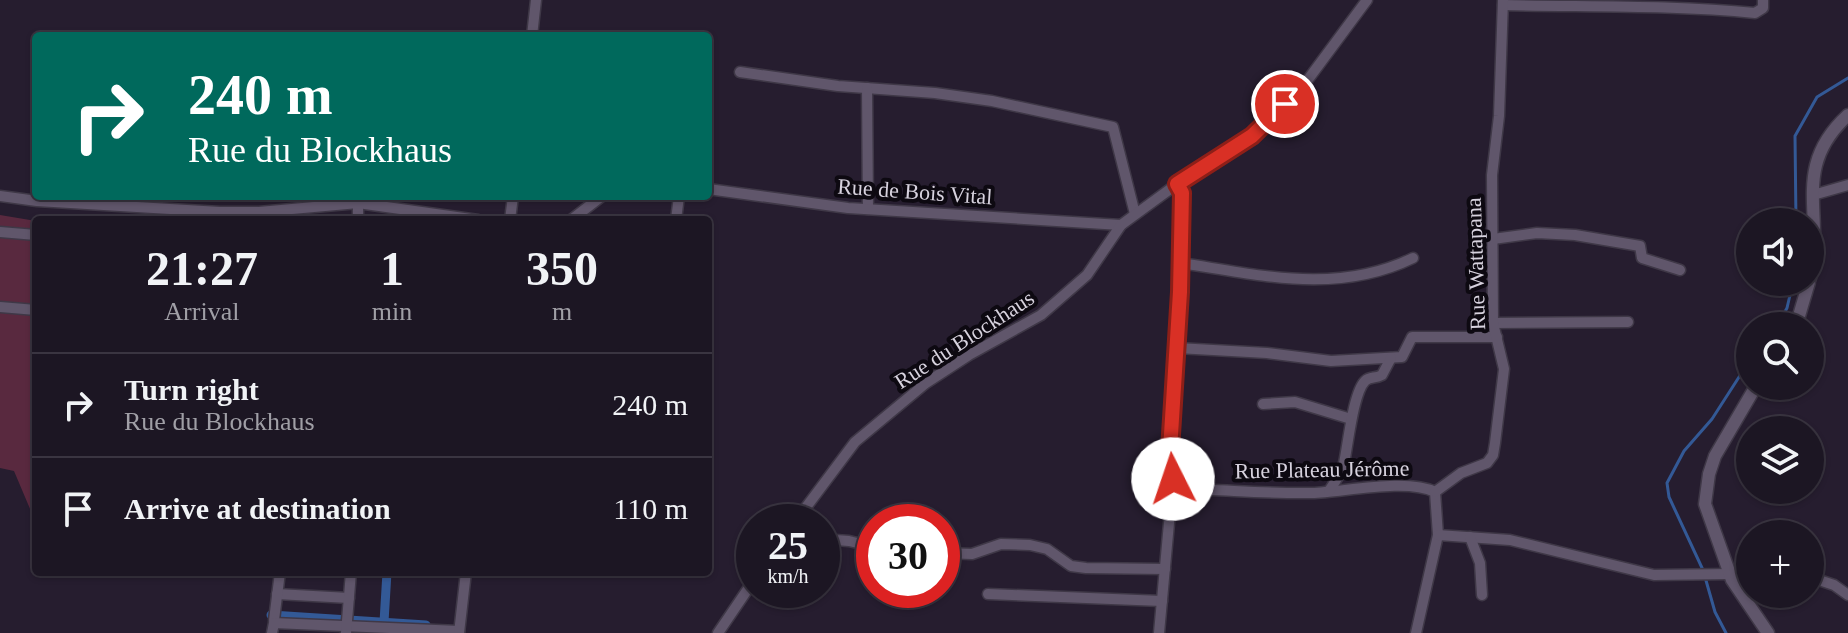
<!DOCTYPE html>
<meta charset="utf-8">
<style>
body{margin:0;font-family:Georgia,serif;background:#251f2b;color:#f1f3f6;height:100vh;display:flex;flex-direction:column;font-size:30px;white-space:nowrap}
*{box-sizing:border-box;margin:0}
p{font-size:26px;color:#a09fa6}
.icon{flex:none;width:44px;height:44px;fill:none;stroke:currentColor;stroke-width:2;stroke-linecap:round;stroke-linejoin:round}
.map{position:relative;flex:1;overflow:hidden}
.side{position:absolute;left:32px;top:216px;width:680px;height:360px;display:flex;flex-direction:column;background:#1c1623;border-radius:8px;box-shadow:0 2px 6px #0004,0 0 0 2px #3a3541}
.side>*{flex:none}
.banner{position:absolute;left:32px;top:32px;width:680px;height:168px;border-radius:8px;box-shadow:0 2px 6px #0004,0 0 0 2px #3a3541;background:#00695c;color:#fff;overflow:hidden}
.buttons{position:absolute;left:1736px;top:208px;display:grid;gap:16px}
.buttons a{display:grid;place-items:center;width:88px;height:88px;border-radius:50%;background:#1c1623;box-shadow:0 2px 6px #0004,0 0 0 2px #3a3541;font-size:40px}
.speed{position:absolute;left:736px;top:504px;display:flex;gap:16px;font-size:40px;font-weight:700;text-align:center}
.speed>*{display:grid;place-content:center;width:104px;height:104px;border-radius:50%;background:#1c1623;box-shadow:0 2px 6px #0004,0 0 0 2px #3a3541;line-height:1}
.speed small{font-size:20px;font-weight:400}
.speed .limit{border:12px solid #d22;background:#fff;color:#111}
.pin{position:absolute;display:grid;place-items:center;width:68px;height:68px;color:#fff;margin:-34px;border:4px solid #fff;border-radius:50%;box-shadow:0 2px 8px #0007}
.me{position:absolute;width:88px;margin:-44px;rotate:356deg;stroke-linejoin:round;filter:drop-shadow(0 0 6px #0008)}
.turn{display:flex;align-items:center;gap:28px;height:168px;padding:0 24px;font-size:36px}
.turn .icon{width:104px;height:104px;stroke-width:2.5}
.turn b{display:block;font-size:56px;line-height:68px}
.eta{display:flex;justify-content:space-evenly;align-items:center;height:136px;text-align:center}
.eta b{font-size:48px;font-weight:600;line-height:56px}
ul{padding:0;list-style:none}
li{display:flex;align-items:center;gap:24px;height:104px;padding:0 24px;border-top:2px solid #3a3541}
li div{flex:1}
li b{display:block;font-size:30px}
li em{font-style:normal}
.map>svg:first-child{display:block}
</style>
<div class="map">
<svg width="1848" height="633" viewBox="0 0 1848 633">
<rect width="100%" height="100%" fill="#261d2f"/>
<polygon fill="#59293f" points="0,215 36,221 36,523 14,471 0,468"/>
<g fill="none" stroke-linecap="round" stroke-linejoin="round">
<g stroke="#335996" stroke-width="3">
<polyline points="1796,222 1795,136 1817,97 1848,78"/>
<polyline points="1777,326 1787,308 1793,282"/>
<polyline points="1703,570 1669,497 1667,483 1684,451 1712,419 1750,360"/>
<polyline points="1705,577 1715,612 1726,633"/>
</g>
<g stroke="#335996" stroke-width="9">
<polyline points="271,615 426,625"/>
<polyline points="384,622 387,572"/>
</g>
<g stroke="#3f3847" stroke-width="13">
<g id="minor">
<path d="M1503 5C1587 7 1671 5 1755 13L1763 8V0"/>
<polyline points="532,36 536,0"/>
<polyline points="740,72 838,86 935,93 992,101 1113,127 1135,214"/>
<polyline points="867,88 868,209"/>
<path d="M1177 184 1182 193 1180 292 1169 466 1173 479 1188 489C1229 490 1271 494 1312 493 1344 492 1407 478 1435 492L1438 535 1416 633"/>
<polyline points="708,189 848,208 1121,225"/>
<polyline points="1813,195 1848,185"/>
<polyline points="0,196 37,201 220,212 259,212 358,203 478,220"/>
<polyline points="358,220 358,203"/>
<polyline points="510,220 513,196"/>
<polyline points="571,220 602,196"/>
<polyline points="676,220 679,196"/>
<polyline points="0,232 36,235"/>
<polyline points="1493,239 1537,233 1575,235 1640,246 1642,258 1680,270"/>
<path d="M1181 263C1260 275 1337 295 1413 258"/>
<polyline points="0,307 36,310"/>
<polyline points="1493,323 1628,322"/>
<polyline points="1177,348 1267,353 1331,361 1402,357 1412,337 1497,337"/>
<polyline points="1263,404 1295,402 1351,419"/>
<path d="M1329 491C1335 482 1341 474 1344 463 1348 445 1353 393 1365 381 1370 376 1375 379 1382 375L1391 358"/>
<polyline points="1435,492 1461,473 1487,463 1493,455 1495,443 1504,369 1493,323 1492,175 1499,116 1503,0"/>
<polyline points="795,522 855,442 926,383 969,355 1041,315 1087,275 1121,225 1177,184 1252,136 1301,89 1367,0"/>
<polyline points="1438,535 1510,540 1654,575 1729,574"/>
<polyline points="1470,537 1480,563 1482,595"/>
<polyline points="822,539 849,541 874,547"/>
<polyline points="942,553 972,554 1001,544 1030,545 1047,549 1071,566 1086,568 1165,569"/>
<polyline points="1810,577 1834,585 1848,595"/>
<polyline points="277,594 349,598"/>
<polyline points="988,594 1162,601"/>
<polyline points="274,620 280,572"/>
<polyline points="272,633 274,623 459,631"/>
<polyline points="346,633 351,572"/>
<polyline points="459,633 466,572"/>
<polyline points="718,633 754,580"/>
<polyline points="1159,633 1173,479"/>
</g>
</g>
<g stroke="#3f3847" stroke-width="15">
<g id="tertiary">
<path d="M1810 278C1825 214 1790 168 1848 115"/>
<polyline points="1796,326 1809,282"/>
<polyline points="1756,386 1715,456 1709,474 1705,504 1732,580 1768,633"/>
</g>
</g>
<use href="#minor" stroke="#60566b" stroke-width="10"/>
<use href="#tertiary" stroke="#60566b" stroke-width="12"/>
</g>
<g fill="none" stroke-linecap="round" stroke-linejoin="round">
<g stroke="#8d1f18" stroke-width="20">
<polyline id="route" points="1173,479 1169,466 1180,292 1182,193 1177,184 1252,136 1285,104"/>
</g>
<use href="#route" stroke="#d93025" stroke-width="14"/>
</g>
<g text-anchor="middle" stroke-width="8" stroke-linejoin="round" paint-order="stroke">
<g font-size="22" fill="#d7d2de" stroke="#0d0911">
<text transform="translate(915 191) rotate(4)" y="8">Rue de Bois Vital</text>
<text transform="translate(1475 264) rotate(-92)" y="8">Rue Wattapana</text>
<text transform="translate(964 339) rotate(-33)" y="8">Rue du Blockhaus</text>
<text transform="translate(1322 469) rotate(-1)" y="8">Rue Plateau Jérôme</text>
</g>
</g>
</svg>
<div class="buttons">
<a><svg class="icon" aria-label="sound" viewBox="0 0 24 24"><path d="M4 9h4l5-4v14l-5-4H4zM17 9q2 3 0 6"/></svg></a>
<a><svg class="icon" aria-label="search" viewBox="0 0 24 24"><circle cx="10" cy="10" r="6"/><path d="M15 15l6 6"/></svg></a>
<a><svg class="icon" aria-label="layers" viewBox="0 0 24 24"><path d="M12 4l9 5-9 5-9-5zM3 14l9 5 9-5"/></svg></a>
<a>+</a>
</div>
<div class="speed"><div>25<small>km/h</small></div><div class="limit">30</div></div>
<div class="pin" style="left:1285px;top:104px;background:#d93025"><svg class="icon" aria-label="arrive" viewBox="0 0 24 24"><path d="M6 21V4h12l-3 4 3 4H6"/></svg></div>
<svg class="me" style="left:1173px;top:479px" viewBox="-20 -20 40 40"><circle r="19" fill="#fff"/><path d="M0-13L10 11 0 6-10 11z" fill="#d93025"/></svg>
<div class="banner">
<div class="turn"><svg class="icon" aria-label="right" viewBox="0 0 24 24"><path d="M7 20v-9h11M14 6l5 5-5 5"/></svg><div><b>240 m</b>Rue du Blockhaus</div></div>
</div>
<section class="side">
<div class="eta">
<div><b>21:27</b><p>Arrival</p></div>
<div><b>1</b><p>min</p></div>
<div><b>350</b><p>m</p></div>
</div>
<ul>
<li><svg class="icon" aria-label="right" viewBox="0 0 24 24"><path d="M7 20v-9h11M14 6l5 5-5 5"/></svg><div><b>Turn right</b><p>Rue du Blockhaus</p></div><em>240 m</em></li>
<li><svg class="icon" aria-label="arrive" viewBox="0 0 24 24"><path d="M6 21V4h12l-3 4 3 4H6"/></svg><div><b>Arrive at destination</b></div><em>110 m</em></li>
</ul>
</section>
</div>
